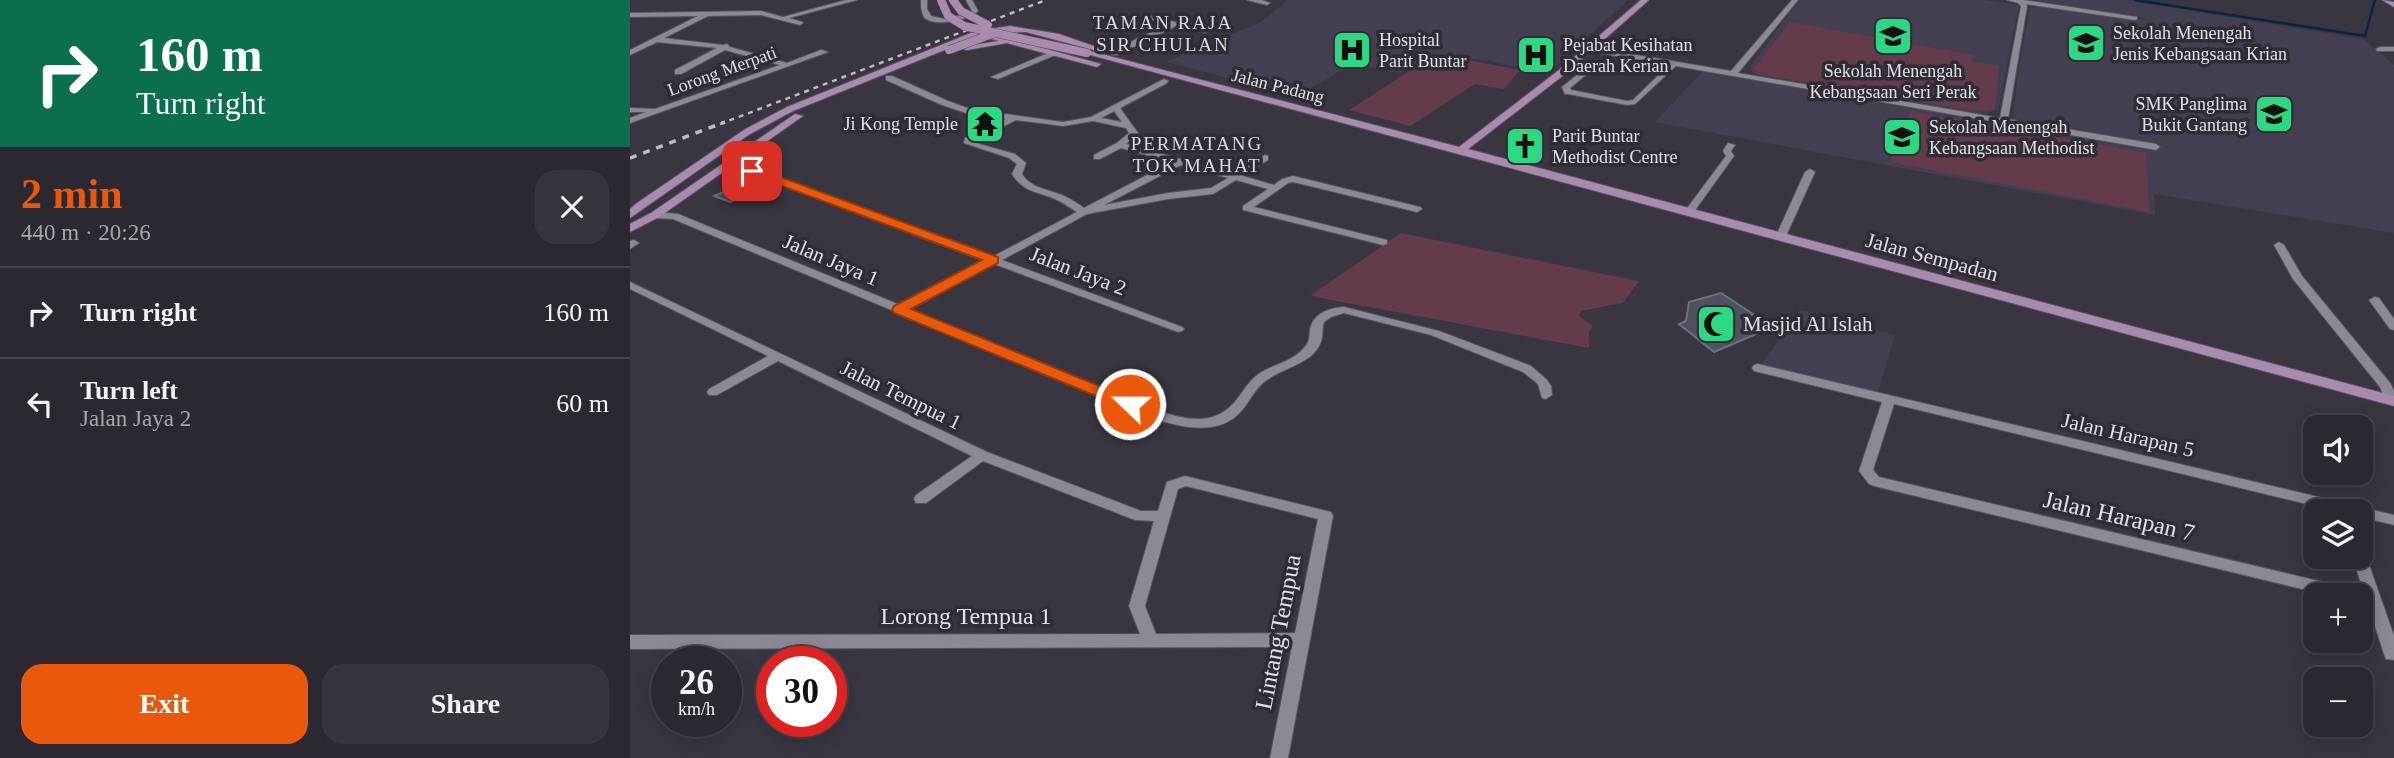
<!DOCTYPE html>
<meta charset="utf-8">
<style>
body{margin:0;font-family:"Times New Roman",serif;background:#37343d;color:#f1f3f6;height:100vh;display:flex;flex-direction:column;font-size:26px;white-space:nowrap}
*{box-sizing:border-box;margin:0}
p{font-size:23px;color:#a6a6ab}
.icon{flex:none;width:38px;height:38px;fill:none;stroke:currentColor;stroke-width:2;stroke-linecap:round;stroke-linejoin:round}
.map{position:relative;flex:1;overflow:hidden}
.panel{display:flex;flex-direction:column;background:#2b2831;width:630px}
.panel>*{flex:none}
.hud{background:#0b6e4f;color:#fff;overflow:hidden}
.fabs{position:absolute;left:1673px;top:415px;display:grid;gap:14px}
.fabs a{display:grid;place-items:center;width:70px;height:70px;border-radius:14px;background:#2b2831;box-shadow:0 4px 18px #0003,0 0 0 2px #47444d;font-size:35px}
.speed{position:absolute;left:21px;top:646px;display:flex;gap:14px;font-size:35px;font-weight:700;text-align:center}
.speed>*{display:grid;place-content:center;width:91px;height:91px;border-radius:50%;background:#2b2831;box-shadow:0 4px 18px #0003,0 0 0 2px #47444d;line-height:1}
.speed small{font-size:18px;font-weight:400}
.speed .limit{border:10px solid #d22;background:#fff;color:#111}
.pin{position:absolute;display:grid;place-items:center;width:60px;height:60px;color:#fff;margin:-30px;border-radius:14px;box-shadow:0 4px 10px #0006}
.me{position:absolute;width:77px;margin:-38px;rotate:292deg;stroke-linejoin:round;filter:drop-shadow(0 0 5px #0008)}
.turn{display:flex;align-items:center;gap:24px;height:147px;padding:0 21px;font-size:32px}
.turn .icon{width:91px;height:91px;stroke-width:2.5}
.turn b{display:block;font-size:49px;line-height:60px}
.round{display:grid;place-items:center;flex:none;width:74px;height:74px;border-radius:21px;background:#37343d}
.summary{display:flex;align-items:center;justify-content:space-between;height:119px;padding:0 21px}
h1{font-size:42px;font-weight:700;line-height:52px;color:#ea580c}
.action{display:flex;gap:14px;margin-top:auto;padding:14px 21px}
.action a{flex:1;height:80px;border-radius:21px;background:#ea580c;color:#fff;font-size:28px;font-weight:700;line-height:80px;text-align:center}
.action a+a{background:#37343d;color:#f1f3f6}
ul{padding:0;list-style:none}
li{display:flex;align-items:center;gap:21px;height:91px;padding:0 21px;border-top:2px solid #47444d}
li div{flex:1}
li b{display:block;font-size:26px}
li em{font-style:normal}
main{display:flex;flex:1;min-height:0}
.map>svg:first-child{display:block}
</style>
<main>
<section class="panel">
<div class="hud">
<div class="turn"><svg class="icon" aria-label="right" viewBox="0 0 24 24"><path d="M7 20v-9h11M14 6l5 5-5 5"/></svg><div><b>160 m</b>Turn right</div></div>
</div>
<div class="summary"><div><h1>2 min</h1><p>440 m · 20:26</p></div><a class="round"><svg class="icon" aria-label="close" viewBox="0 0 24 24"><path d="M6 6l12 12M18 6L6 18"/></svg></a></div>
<ul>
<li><svg class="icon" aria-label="right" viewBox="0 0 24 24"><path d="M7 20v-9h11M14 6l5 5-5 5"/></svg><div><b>Turn right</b></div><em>160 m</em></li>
<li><svg class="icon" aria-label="left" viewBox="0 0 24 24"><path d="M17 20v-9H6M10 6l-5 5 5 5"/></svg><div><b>Turn left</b><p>Jalan Jaya 2</p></div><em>60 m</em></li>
</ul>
<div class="action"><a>Exit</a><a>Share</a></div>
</section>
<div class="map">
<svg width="1764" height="758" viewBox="0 0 1764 758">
<rect width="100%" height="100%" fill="#393641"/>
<g fill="#443f50">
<polygon points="658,0 998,0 917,74 861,61 799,53 771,73 722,64 667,96 536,62 631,22"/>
<polygon points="1169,0 1355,0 1389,5 1368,110 1348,114 1123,74 1120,67"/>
<polygon points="1402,0 1495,0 1733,39 1764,65 1764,233 1524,194 1525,215 1025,122 1073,71 1522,151 1524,143 1383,118 1389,65 1400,8 1411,7 1518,20 1517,18"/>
<polygon points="1170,310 1265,335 1248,393 1131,365"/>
</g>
<g fill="#633b4a">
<polygon points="1160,22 1344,55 1341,62 1369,65 1365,109 1346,111 1127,74 1124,68"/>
<polygon points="806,54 890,70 874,89 845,84 780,126 719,110"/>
<polygon points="1280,111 1516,153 1519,212 1260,162"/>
<polygon points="771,233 1009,281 993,303 951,311 949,316 963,326 959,331 959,348 680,296"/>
</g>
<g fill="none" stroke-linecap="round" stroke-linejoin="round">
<polyline stroke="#04283e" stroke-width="2.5" points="1505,0 1735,36 1745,0"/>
</g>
<g fill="#4e525e" stroke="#6d717d" stroke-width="2">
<polygon points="126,179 142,185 100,202 84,196"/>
<polygon points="1091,293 1123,314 1113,318 1131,332 1084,352 1049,324 1056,321 1059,302"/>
</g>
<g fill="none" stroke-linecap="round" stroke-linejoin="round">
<g stroke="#56545d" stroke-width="2">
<g id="street">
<polygon points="216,0 227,0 159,18 172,22 173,23 170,25 131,15 78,16 34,38 93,45 97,44 100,47 157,63 191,50 198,52 0,123 0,118 16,112 0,112 0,108 25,109 150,65 95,50 51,74 45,74 45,70 87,48 27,42 0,55 0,50 68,16 0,17 0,13 131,11 153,17"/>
<path d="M291 0H297V9L301 16 314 19 340 13 342 11 336 0H342L348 11C340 20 303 28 294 17 291 12 291 6 291 0Z"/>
<polygon points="617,0 631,0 640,3 637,5"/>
<polygon points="1162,0 1168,0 1108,73 1370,118 1391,6 1388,3 1377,0 1393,0 1507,17 1507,19 1505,20 1396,4 1397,6 1378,119 1526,144 1530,147 1526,150 1046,66 1005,104 997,105 938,94 935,94 932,87 966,60 970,62 969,64 940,88 941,90 997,101 1003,100 1039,65 956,51 955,49 959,47 1101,71"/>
<polygon points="516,15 577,30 578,31 575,33 546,26 487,55 481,55 481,51 539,24 514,18 514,16"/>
<polygon points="1750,47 1764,47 1764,51 1747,51 1746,49"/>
<polygon points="423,51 430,53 368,79 361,77"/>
<path d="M256 76H262L318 101 340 109 433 122 461 117 534 79 538 81 537 83 490 108 508 133 496 144 604 174 635 155 638 156V160L613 176 644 185 652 179 663 176 790 207 792 209 787 212 663 182 658 183 624 207 757 240V244L753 245 613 210V206L638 189 606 180 583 194 538 199 457 214 372 260 552 327 554 329 552 331 548 332 364 264 280 309 531 412C555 419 582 426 602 405 611 396 616 384 626 376 641 364 661 363 673 349 680 342 679 338 680 329 684 313 699 308 714 307L809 331 901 366 917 380 921 386 922 395 916 399 912 398 908 384 893 372 801 335 714 313 701 317 694 322C692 328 693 332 692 338 687 363 654 367 637 380 626 387 621 399 613 409 590 438 551 427 521 418L43 219 25 218 20 215 25 212 48 214 270 305 354 261 95 164V160H101L362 257 447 212C440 208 434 203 427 200 408 191 394 193 382 174L387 164 379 158 334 143 335 138 376 119 336 113 312 105 256 80ZM484 111 492 122 471 118ZM386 120 433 126 463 121 496 128 499 133 487 143 464 155V159H470L491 148 542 162 454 208C448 204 441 199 434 196 419 189 401 189 392 174L396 163 385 154 342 142ZM551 165 598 178 581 188 538 193 474 205Z"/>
<polygon points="1098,143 1105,145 1101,151 1104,156 1063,213 1057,213 1055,211 1096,156 1093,151"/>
<polygon points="1180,169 1185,172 1156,236 1155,238 1147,238 1146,236 1175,172"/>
<polygon points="4,240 9,243 0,249 0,241"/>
<polygon points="1649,242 1654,245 1672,276 1760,383 1764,391 1764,404 1757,404 1750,387 1663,279 1644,245"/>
<path d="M0 282 357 452 511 511H528L537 482 555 476 701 512 703 516 658 758H640L662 647 0 649V635L510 634 499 606 524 521 505 520 353 461 296 503H286L284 499 286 495 342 456 148 361 87 395H79L77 392 79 389 138 356 0 289ZM556 486 688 519 665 633 526 634 515 606 548 489Z"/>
<polygon points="1745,297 1749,298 1764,319 1764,330 1760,329 1739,300"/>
<polygon points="1128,364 1764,515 1764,525 1731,517 1731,511 1706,511 1264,404 1243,470 1249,477 1723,589 1729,591 1731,595 1697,595 1244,486 1239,484 1229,471 1252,402 1124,371 1122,368 1124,365"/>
<polygon points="1731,551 1734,552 1736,556 1764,636 1764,660 1756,659 1754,654 1722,556 1731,556"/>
</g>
</g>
<g stroke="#56545d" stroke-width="2">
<g id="secondary">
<polygon points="1011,0 1019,0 935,74 838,149 1764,396 1764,406 453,53 460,51 829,147 929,70"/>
<polygon points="1752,0 1764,2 1764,7"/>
<path d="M380 26 429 34 475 50 471 52 396 32 358 33 471 64 467 67 377 43 337 50 322 47 163 111 120 134 0 218V209L7 203 114 130 157 107 346 31ZM349 36 369 41 337 46 329 44Z"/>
<polygon points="165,114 173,116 29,217 0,232 0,224 21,213"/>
</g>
</g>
<use href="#street" fill="#8c8895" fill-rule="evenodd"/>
<use href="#secondary" fill="#aa8aaf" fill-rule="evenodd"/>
<polyline stroke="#bcbac2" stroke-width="2.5" stroke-dasharray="5 5" stroke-linecap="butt" points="90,124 416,0"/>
<polyline stroke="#bcbac2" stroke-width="3.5" stroke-dasharray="7 7" stroke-linecap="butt" points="0,158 95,122"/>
<g stroke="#56545d" stroke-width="9" stroke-linecap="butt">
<g id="secondary-bridge">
<polyline points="311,0 318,16 334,26 457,53"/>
<polyline points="323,0 331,11 358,25"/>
<polyline points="319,50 362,34"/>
</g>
</g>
<use href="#secondary-bridge" stroke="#aa8aaf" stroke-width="8"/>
</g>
<polygon fill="#ea580c" stroke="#983908" stroke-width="2" points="117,168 126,168 368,257 368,263 281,309 506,401 509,404 506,408 495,408 264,313 262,310 264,306 352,260 117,173"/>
<defs>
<g id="school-square" transform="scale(2.0125)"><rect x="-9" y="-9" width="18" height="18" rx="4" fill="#2dd883" stroke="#2f2c36"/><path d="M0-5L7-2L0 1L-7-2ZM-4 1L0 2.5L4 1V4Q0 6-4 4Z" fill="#111"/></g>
<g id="hospital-square" transform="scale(2.0125)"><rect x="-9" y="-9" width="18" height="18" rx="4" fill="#2dd883" stroke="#2f2c36"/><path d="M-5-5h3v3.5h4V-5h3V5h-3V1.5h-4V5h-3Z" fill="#111"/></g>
<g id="temple-square" transform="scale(2.0125)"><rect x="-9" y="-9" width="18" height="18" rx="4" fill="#2dd883" stroke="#2f2c36"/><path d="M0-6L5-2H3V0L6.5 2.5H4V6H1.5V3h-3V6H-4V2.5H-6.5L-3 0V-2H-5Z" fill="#111"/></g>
<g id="church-square" transform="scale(2.0125)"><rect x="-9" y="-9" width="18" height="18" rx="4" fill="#2dd883" stroke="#2f2c36"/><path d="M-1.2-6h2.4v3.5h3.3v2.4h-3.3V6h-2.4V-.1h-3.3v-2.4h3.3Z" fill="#111"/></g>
<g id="mosque-square" transform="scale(2.0125)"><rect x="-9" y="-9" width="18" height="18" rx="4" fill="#2dd883" stroke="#2f2c36"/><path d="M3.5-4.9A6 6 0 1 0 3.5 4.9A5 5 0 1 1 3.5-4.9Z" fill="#111"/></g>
</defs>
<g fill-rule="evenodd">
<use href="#school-square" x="1263" y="36"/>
<use href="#school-square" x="1456" y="43"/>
<use href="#hospital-square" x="722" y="50"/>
<use href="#hospital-square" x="906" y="55"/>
<use href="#school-square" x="1644" y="114"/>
<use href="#temple-square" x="355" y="124"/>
<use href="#school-square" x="1272" y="137"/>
<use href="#church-square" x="895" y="146"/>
<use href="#mosque-square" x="1086" y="324"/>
</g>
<g text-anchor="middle" stroke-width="7" stroke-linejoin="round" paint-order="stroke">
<g font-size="18" fill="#e2e1e8" stroke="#2f2c36" text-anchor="start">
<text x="1483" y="39">Sekolah Menengah<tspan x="1483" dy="21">Jenis Kebangsaan Krian</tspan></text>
<text x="749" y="46">Hospital<tspan x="749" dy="21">Parit Buntar</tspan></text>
<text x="933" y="51">Pejabat Kesihatan<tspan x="933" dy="21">Daerah Kerian</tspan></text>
<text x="1263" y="77" text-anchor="middle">Sekolah Menengah<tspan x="1263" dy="21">Kebangsaan Seri Perak</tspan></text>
<text x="1617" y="110" text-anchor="end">SMK Panglima<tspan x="1617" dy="21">Bukit Gantang</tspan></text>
<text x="328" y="130" text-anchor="end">Ji Kong Temple</text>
<text x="1299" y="133">Sekolah Menengah<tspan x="1299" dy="21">Kebangsaan Methodist</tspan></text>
<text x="922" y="142">Parit Buntar<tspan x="922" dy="21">Methodist Centre</tspan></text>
</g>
<g font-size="18" fill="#e2e1e8" stroke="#2f2c36">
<text transform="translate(92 71) rotate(-20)" y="6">Lorong Merpati</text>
<text transform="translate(648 86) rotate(14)" y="6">Jalan Padang</text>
</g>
<g font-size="19" letter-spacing="2" fill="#dcd8e6" stroke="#2f2c36">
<text x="533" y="29">TAMAN RAJA<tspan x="533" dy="22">SIR CHULAN</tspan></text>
<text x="567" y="150">PERMATANG<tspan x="567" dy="22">TOK MAHAT</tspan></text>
</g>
<g font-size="21" fill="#e2e1e8" stroke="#2f2c36">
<text transform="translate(1302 257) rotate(15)" y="7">Jalan Sempadan</text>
<text transform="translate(201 260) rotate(23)" y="7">Jalan Jaya 1</text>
<text transform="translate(448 271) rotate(21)" y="7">Jalan Jaya 2</text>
<text transform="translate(271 395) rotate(26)" y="7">Jalan Tempua 1</text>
<text transform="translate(1498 435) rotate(13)" y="7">Jalan Harapan 5</text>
</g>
<g font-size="21" fill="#e2e1e8" stroke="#2f2c36" text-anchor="start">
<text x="1113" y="331">Masjid Al Islah</text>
</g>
<g font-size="24" fill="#e2e1e8" stroke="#2f2c36">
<text transform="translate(1489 516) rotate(13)" y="8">Jalan Harapan 7</text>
<text x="336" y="624">Lorong Tempua 1</text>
<text transform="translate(648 632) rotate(-79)" y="8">Lintang Tempua</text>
</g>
</g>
</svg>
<div class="fabs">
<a><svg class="icon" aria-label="sound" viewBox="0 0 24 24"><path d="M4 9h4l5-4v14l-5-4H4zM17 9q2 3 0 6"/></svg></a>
<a><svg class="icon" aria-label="layers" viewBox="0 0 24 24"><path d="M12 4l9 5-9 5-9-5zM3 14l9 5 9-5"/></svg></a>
<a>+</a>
<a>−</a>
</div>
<div class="speed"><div>26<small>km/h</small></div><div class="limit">30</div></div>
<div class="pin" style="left:122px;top:171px;background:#d93025"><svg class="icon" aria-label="arrive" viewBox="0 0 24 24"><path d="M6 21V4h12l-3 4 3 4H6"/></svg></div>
<svg class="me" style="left:500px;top:404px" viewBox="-20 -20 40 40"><circle r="17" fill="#ea580c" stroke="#fff" stroke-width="3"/><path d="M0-11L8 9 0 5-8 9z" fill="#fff"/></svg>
</div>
</main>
